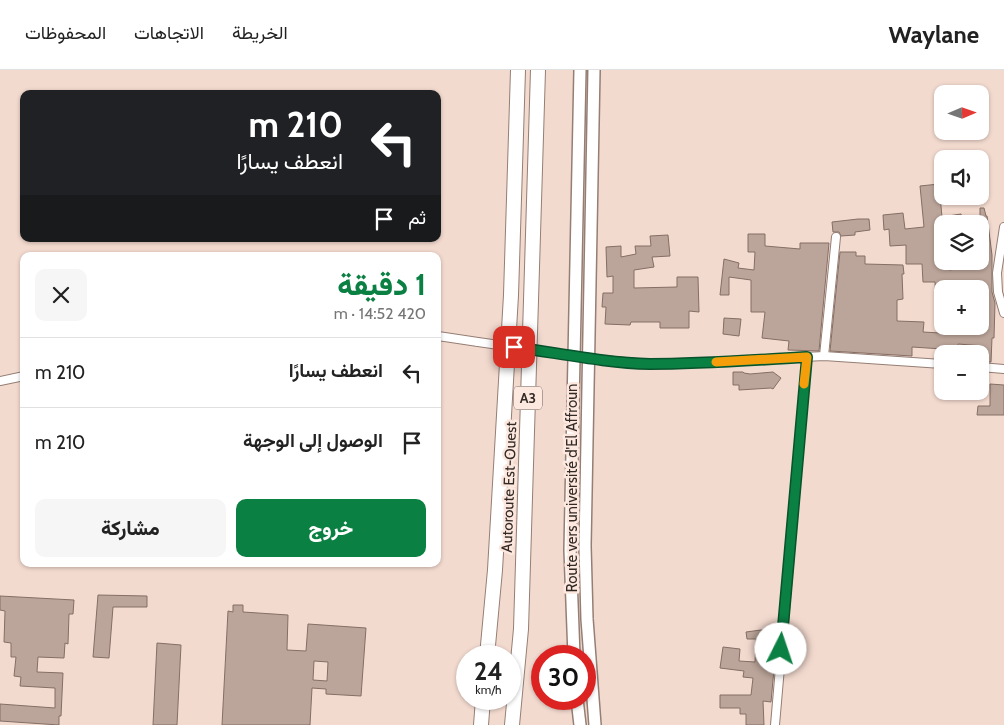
<!DOCTYPE html>
<html lang="ar">
<meta charset="utf-8">
<style>
body{margin:0;font-family:Cabin,Vazirmatn,sans-serif;background:#f6f6f6;color:#222;direction:rtl;height:100vh;display:flex;flex-direction:column;font-size:19px;white-space:nowrap}
*{box-sizing:border-box;margin:0}
p{font-size:16px;color:#767676}
.icon{flex:none;width:28px;height:28px;fill:none;stroke:currentColor;stroke-width:2;stroke-linecap:round;stroke-linejoin:round}
.map{position:relative;flex:1;overflow:hidden;direction:ltr}
.drawer{position:absolute;left:20px;top:182px;width:421px;height:315px;display:flex;flex-direction:column;background:#fff;border-radius:10px;box-shadow:0 1px 4px #0004;direction:rtl}
.drawer>*{flex:none}
.hud{position:absolute;left:20px;top:20px;width:421px;height:152px;border-radius:10px;box-shadow:0 1px 4px #0004;direction:rtl;background:#202124;color:#fff;overflow:hidden}
.needle{width:32px;rotate:88deg}
.tools{position:absolute;left:934px;top:15px;display:grid;gap:10px}
.tools a{display:grid;place-items:center;width:55px;height:55px;border-radius:10px;background:#fff;box-shadow:0 1px 4px #0004;font-size:25px}
.speed{position:absolute;left:456px;top:575px;display:flex;gap:10px;font-size:25px;font-weight:700;text-align:center}
.speed>*{display:grid;place-content:center;width:65px;height:65px;border-radius:50%;background:#fff;box-shadow:0 1px 4px #0004;line-height:1}
.speed small{font-size:12px;font-weight:400}
.speed .limit{border:8px solid #d22;background:#fff;color:#111}
.pin{position:absolute;display:grid;place-items:center;width:42px;height:42px;color:#fff;margin:-21px;border-radius:10px;box-shadow:0 2px 8px #0006}
.me{position:absolute;width:55px;margin:-28px;rotate:4deg;stroke-linejoin:round;filter:drop-shadow(0 0 4px #0008)}
.turn{display:flex;align-items:center;gap:18px;height:105px;padding:0 15px;font-size:22px}
.turn .icon{width:65px;height:65px;stroke-width:2.5}
.turn b{display:block;font-size:35px;line-height:42px}
.then{display:flex;align-items:center;height:48px;padding:0 15px;background:#0003;gap:10px;font-size:19px}
.round{display:grid;place-items:center;flex:none;width:52px;height:52px;border-radius:10px;background:#f6f6f6}
.headline{display:flex;align-items:center;justify-content:space-between;height:85px;padding:0 15px}
h1{font-size:30px;font-weight:800;line-height:38px;color:#0b8043}
.button{display:flex;gap:10px;margin-top:auto;padding:10px 15px}
.button a{flex:1;height:58px;border-radius:10px;background:#0b8043;color:#fff;font-size:20px;font-weight:800;line-height:58px;text-align:center}
.button a+a{background:#f6f6f6;color:#222}
ul{padding:0;list-style:none}
li{display:flex;align-items:center;gap:15px;height:70px;padding:0 15px;border-top:1px solid #e0e0e0}
li div{flex:1}
li b{display:block;font-size:19px}
li em{font-style:normal}
header{display:flex;align-items:center;gap:30px;box-sizing:border-box;height:70px;padding:0 25px;background:#fff;border-bottom:1px solid #e0e0e0}
header strong{font-size:24px}
nav{display:flex;gap:28px;margin-inline-start:auto;font-size:18px}
.map>svg:first-child{display:block}
</style>
<header>
<strong>Waylane</strong>
<nav><a>الخريطة</a><a>الاتجاهات</a><a>المحفوظات</a></nav>
</header>
<div class="map">
<svg width="1004" height="655" viewBox="0 0 1004 655">
<rect width="100%" height="100%" fill="#f3dacf"/>
<g fill="#bba499" stroke="#846e65" fill-rule="evenodd">
<polygon points="939,114 942,147 961,144 963,154 942,154 942,191 943,196 949,195 949,200 980,196 980,154 965,154 965,150 980,147 980,138 984,138 986,146 987,146 992,185 992,222 995,233 994,268 992,268 991,292 983,292 983,276 958,274 958,280 912,277 912,286 830,281 840,182 856,182 856,186 865,186 865,194 903,195 904,204 902,204 903,229 897,230 897,251 924,252 923,262 958,264 959,256 982,256 983,223 980,223 980,219 942,219 942,239 936,239 935,212 923,212 922,194 906,194 906,175 890,176 889,159 884,160 883,145 903,143 905,159 924,157 920,116"/>
<polygon points="858,149 869,149 870,160 855,162 855,165 841,166 839,162 833,162 832,152"/>
<polygon points="748,164 765,164 765,176 800,179 800,173 829,173 819,281 788,280 789,271 762,268 765,242 751,242 751,210 729,207 729,225 720,225 724,189 739,193 738,198 754,200 755,182 748,182"/>
<polygon points="668,165 670,186 652,187 654,197 634,200 634,218 677,217 677,207 698,207 699,242 689,241 689,258 660,258 660,252 631,252 630,255 605,254 606,237 602,237 603,223 613,223 613,206 607,207 606,177 621,176 621,187 636,184 635,176 651,176 650,166"/>
<polygon points="724,248 741,249 739,266 723,264"/>
<polygon points="733,302 743,302 744,303 750,304 773,302 781,308 773,319 771,318 739,320 739,315 733,315"/>
<polygon points="990,314 1004,315 1004,345 977,345 978,336 990,336"/>
<polygon points="98,525 147,526 147,537 113,537 109,588 93,587"/>
<polygon points="0,526 74,530 73,544 69,544 68,574 65,573 64,588 38,587 37,602 63,603 61,646 59,646 59,655 0,651 0,634 55,638 55,618 20,616 21,607 14,606 16,587 11,587 11,573 4,572 5,541 0,540"/>
<path d="M233 535H243V542L288 545 287 580 306 581 308 554 366 558 361 626 326 624V619L312 618 310 655H222L228 541 233 542ZM314 591 328 592 327 611 313 610Z"/>
<polygon points="761,560 771,561 771,565 777,566 771,632 763,631 764,655 746,655 746,644 740,644 740,638 720,638 720,625 751,625 753,608 743,607 744,601 720,598 723,577 740,579 739,591 755,592 756,569 747,569 746,562"/>
<polygon points="157,573 181,575 177,655 153,655"/>
</g>
<g fill="none" stroke-linecap="round" stroke-linejoin="round">
<g stroke="#957e74" stroke-width="10">
<g id="minor">
<polyline points="1004,157 997,203 998,222 1004,243"/>
<polyline points="438,266 478,272"/>
<polyline points="824,286 836,167"/>
<polyline points="603,290 648,294 692,293 824,286 942,294"/>
<polyline points="980,297 1004,299"/>
<polyline points="0,311 24,306"/>
<polyline points="775,655 807,287"/>
</g>
</g>
<g stroke="#957e74" stroke-width="14">
<g id="secondary">
<polyline points="594,0 585,476 587,549 595,655"/>
<polyline points="574,586 570,480 580,0"/>
<polyline points="577,629 580,655"/>
</g>
</g>
<g stroke="#957e74" stroke-width="16">
<g id="motorway">
<polyline points="487,586 495,500 511,225 518,0"/>
<polyline points="481,655 483,629"/>
<polyline points="512,655 521,559 538,0"/>
</g>
</g>
<use href="#minor" stroke="#fff" stroke-width="8"/>
<use href="#secondary" stroke="#fff" stroke-width="11"/>
<use href="#motorway" stroke="#fff" stroke-width="14"/>
<g stroke="#957e74" stroke-width="10" stroke-linecap="butt">
<polyline id="minor-bridge" points="478,272 603,290"/>
</g>
<use href="#minor-bridge" stroke="#fff" stroke-width="8"/>
</g>
<g fill="none" stroke-linecap="round" stroke-linejoin="round">
<g stroke="#07532c" stroke-width="12">
<path id="route" d="M514 277C559 283 605 293 650 294 702 294 755 290 807 287L781 579"/>
</g>
<use href="#route" stroke="#0b8043" stroke-width="9"/>
<polyline stroke="#f59e0b" stroke-width="9" points="716,292 807,287 804,314"/>
</g>
<g text-anchor="middle" stroke-width="5" stroke-linejoin="round" paint-order="stroke">
<rect fill="#fce8df" stroke="#6f635e" stroke-width="1" x="514" y="316.5" width="28" height="23" rx="4"/>
<g font-size="14" font-weight="bold" fill="#332a26">
<text x="528" y="333">A3</text>
</g>
<g font-size="15" fill="#332a26" stroke="#fce8df">
<text transform="translate(509 417) rotate(-88)" y="5">Autoroute Est-Ouest</text>
<text transform="translate(572 418) rotate(-90)" y="5">Route vers université d'El Affroun</text>
</g>
</g>
</svg>
<div class="tools">
<a><svg class="needle" viewBox="-14 -14 28 28"><path d="M0-13l5 13h-10z" fill="#e53935"/><path d="M0 13l5-13h-10z" fill="#767676"/></svg></a>
<a><svg class="icon" aria-label="sound" viewBox="0 0 24 24"><path d="M4 9h4l5-4v14l-5-4H4zM17 9q2 3 0 6"/></svg></a>
<a><svg class="icon" aria-label="layers" viewBox="0 0 24 24"><path d="M12 4l9 5-9 5-9-5zM3 14l9 5 9-5"/></svg></a>
<a>+</a>
<a>−</a>
</div>
<div class="speed"><div>24<small>km/h</small></div><div class="limit">30</div></div>
<div class="pin" style="left:514px;top:277px;background:#d93025"><svg class="icon" aria-label="arrive" viewBox="0 0 24 24"><path d="M6 21V4h12l-3 4 3 4H6"/></svg></div>
<svg class="me" style="left:781px;top:579px" viewBox="-20 -20 40 40"><circle r="19" fill="#fff"/><path d="M0-13L10 11 0 6-10 11z" fill="#0b8043"/></svg>
<div class="hud">
<div class="turn"><svg class="icon" aria-label="left" viewBox="0 0 24 24"><path d="M17 20v-9H6M10 6l-5 5 5 5"/></svg><div><b>210 m</b>انعطف يسارًا</div></div>
<div class="then">ثم<svg class="icon" aria-label="arrive" viewBox="0 0 24 24"><path d="M6 21V4h12l-3 4 3 4H6"/></svg></div>
</div>
<section class="drawer">
<div class="headline"><div><h1>1 دقيقة</h1><p>420 m · 14:52</p></div><a class="round"><svg class="icon" aria-label="close" viewBox="0 0 24 24"><path d="M6 6l12 12M18 6L6 18"/></svg></a></div>
<ul>
<li><svg class="icon" aria-label="left" viewBox="0 0 24 24"><path d="M17 20v-9H6M10 6l-5 5 5 5"/></svg><div><b>انعطف يسارًا</b></div><em>210 m</em></li>
<li><svg class="icon" aria-label="arrive" viewBox="0 0 24 24"><path d="M6 21V4h12l-3 4 3 4H6"/></svg><div><b>الوصول إلى الوجهة</b></div><em>210 m</em></li>
</ul>
<div class="button"><a>خروج</a><a>مشاركة</a></div>
</section>
</div>
